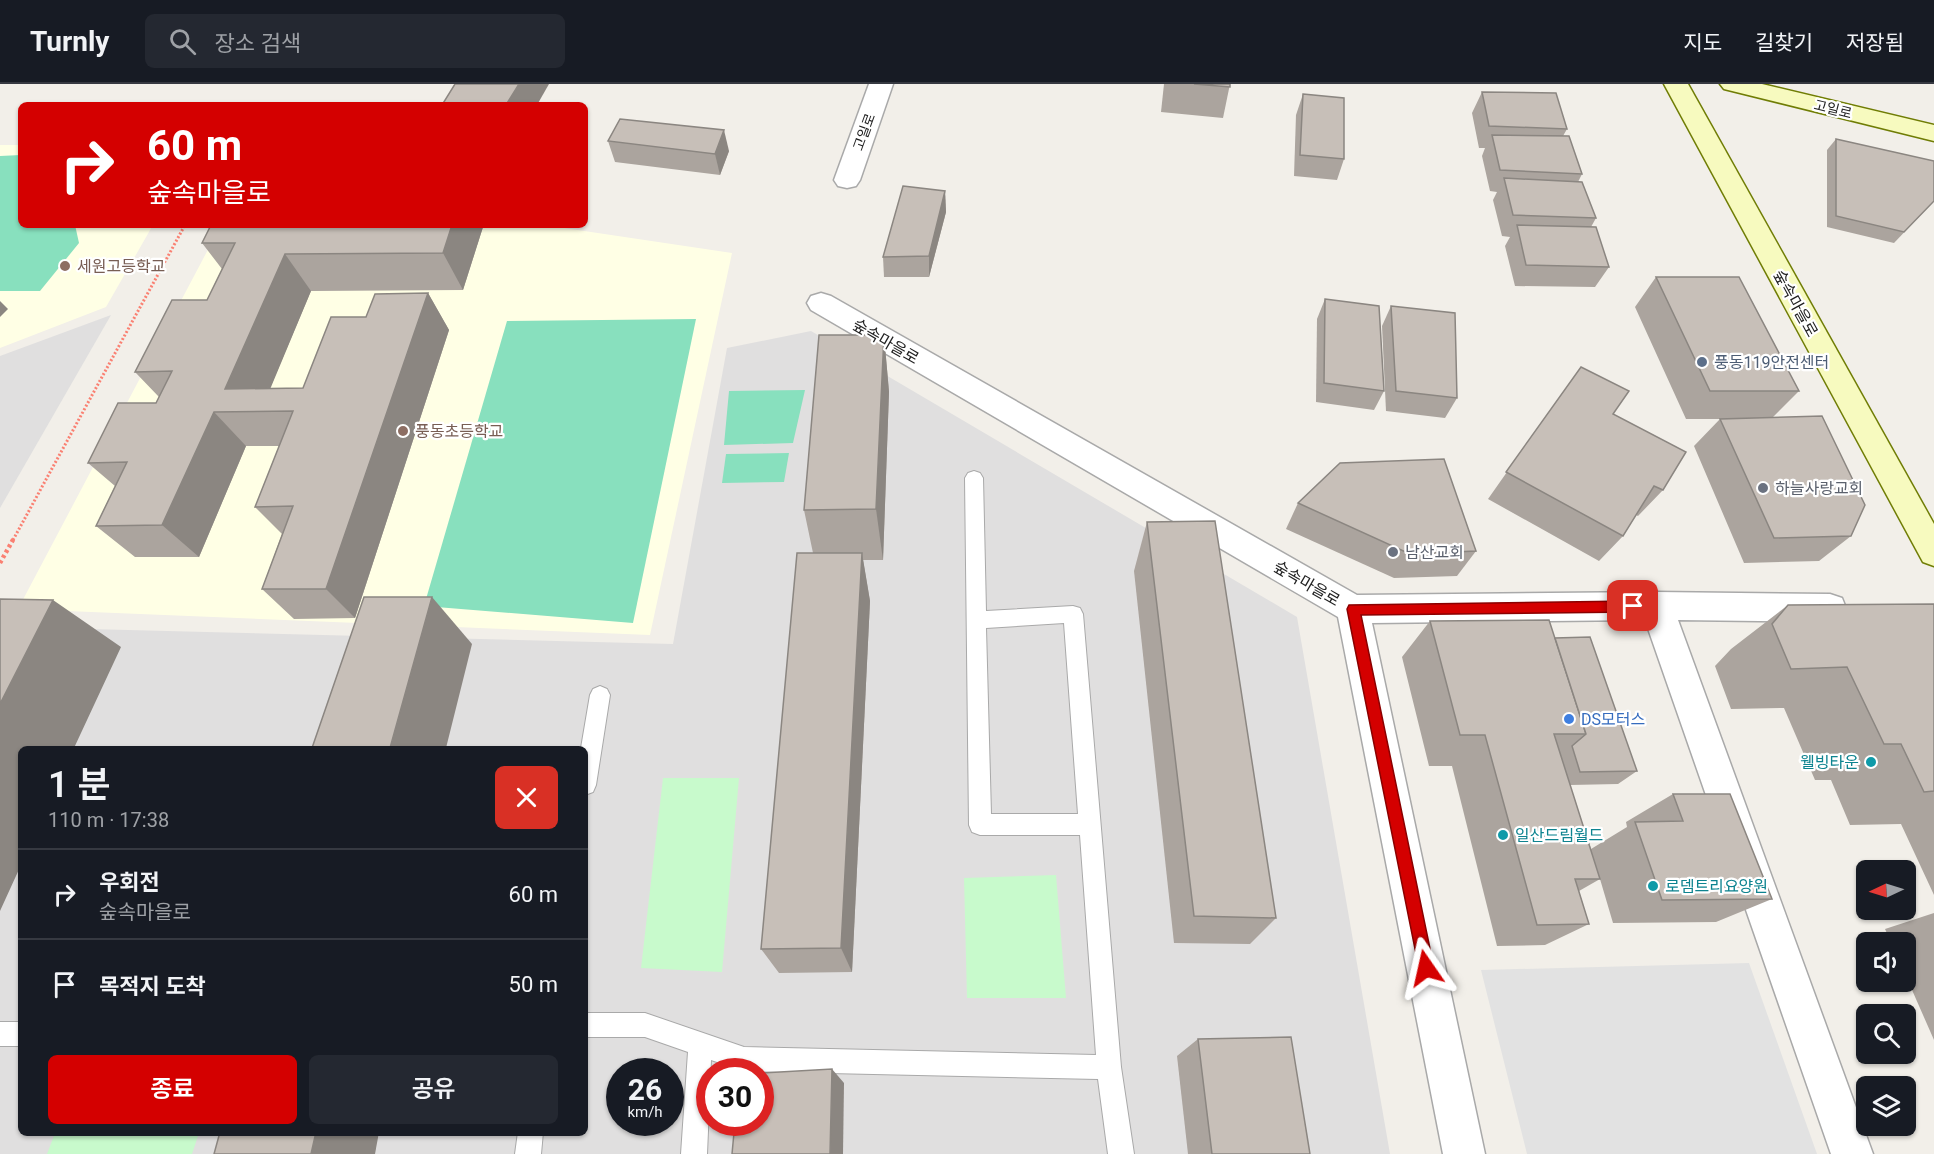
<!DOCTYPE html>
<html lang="ko">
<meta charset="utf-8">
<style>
body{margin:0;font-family:Roboto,"Noto Sans KR",sans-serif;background:#242831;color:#f1f3f6;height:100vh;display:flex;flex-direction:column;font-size:22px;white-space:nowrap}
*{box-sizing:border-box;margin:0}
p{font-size:20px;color:#9ea1a6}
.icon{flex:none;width:33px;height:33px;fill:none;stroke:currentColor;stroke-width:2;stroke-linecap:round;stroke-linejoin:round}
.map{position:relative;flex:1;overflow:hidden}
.drawer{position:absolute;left:18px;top:662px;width:570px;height:390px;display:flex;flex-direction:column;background:#171b24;border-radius:9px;box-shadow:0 2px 4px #0004}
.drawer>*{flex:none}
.hud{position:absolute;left:18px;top:18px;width:570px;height:126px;border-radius:9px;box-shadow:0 2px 4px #0004;background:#d40000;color:#fff;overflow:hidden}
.needle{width:39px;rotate:266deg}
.tools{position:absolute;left:1856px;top:776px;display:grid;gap:12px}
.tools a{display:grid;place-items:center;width:60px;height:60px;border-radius:9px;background:#171b24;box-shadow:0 2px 4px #0004;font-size:30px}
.speed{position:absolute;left:606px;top:974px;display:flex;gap:12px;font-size:30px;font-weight:700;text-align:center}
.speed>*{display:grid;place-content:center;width:78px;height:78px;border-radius:50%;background:#171b24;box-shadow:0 2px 4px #0004;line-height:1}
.speed small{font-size:15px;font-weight:400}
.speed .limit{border:9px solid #d22;background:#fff;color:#111}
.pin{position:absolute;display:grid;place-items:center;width:51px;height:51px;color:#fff;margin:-26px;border-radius:12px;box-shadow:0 3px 9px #0006}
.me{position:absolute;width:66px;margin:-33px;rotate:349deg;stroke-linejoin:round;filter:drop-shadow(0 0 4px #0008)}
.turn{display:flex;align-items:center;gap:21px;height:126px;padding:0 30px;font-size:27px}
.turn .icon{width:78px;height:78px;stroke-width:2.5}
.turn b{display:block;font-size:42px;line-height:51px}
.round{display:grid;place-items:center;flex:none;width:63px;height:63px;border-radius:9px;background:#242831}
.headline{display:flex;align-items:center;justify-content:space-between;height:102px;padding:0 30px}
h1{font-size:36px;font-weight:600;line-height:45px}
.primary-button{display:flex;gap:12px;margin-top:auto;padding:12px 30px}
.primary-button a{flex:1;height:69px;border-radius:9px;background:#d40000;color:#fff;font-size:24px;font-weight:600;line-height:69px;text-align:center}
.primary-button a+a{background:#242831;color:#f1f3f6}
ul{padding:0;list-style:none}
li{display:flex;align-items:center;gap:18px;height:90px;padding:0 30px;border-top:2px solid #363941}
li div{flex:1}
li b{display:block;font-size:22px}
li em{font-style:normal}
header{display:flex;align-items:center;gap:36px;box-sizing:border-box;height:84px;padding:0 30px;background:#171b24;border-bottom:2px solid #363941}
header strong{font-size:28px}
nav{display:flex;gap:33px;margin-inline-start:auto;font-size:21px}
.search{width:420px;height:54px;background:#242831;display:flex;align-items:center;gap:15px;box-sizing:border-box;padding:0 21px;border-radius:9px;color:#9ea1a6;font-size:22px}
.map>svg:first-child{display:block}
</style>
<header>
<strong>Turnly</strong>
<div class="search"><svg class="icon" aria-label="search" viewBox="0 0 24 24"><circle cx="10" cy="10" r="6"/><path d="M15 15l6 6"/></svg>장소 검색</div>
<nav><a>지도</a><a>길찾기</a><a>저장됨</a></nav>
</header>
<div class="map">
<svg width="1934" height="1070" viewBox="0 0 1934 1070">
<rect width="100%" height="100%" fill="#f2efe9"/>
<g fill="#e0dfdf" fill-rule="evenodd">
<polygon points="111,231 0,424 0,272"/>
<path d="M811 247 1297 533 1390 1070H0V563L10 543 673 560 727 264ZM21 664H585V1048H21ZM620 987H670V1038H620ZM710 987H760V1038H710Z"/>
</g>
<g fill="#ffffe5">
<polygon points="0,61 21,61 21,141 153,141 106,223 0,264"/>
<polygon points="221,141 544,141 732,169 650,551 18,525"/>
</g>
<g fill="#c8facc">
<polygon points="663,694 739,694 722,888 641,884"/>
<polygon points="1056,791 1066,914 967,914 964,794"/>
<polygon points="55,1049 55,1048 199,1049 192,1070 47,1070"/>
</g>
<g fill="#88e0be">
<polygon points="21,71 21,141 75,141 79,159 40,207 0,207 0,72"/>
<polygon points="696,235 633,539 424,522 507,237"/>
<polygon points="805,306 793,359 724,361 729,307"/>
<polygon points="789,369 784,398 722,399 726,370"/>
</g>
<polygon fill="#e2e2e2" points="1749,879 1817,1070 1527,1070 1481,886"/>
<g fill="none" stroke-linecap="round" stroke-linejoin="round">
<g stroke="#a9a9a9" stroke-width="2">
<g id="lane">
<path d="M974 387 980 389 983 394 986 527 1073 522 1080 524 1083 530 1121 983 1134 1070H1108L1098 995 744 987 711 976 707 1070H681L688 968 645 953H585V929H645L744 963 1096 971 1080 751H980L972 748 969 741 965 394 968 389ZM1064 539 1078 730H991L986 544Z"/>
<polygon points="600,602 607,605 610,611 596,701 593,708 585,711 585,664 581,664 590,611 593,605"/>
<rect x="0" y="938" width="21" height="24"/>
<polygon points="518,1048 543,1048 541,1070 515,1070"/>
</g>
</g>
<g stroke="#a9a9a9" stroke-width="3">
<g id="street">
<polygon points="869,0 893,0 860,96 856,102 847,104 838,102 834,96"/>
<polygon points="821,209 831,212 1357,511 1656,508 1830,510 1842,514 1846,524 1842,534 1830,538 1678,536 1873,1070 1831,1070 1645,536 1372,539 1485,1070 1443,1070 1338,533 811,226 807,219 811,212"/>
</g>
</g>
<g stroke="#707d05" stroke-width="3">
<g id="secondary">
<polygon points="1664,0 1688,0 1934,440 1934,482 1923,478"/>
<polygon points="1720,0 1762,0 1934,41 1934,57 1724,5"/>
</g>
</g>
<polyline stroke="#fa8072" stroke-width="3" stroke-dasharray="2 2" stroke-linecap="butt" points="13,456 185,141"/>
<polyline stroke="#fa8072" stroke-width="4.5" stroke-dasharray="3 3" stroke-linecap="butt" points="0,479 14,454"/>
<use href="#lane" fill="#fff" fill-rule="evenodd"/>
<use href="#street" fill="#fff" fill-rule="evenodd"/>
<use href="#secondary" fill="#f7fabf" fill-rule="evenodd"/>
</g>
<g fill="#aba49e">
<polygon points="1164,0 1230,0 1223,34 1161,28"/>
<polygon points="1482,8 1567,45 1563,52 1582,90 1578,98 1596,134 1591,143 1609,183 1595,203 1515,202 1505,162 1510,153 1502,152 1493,116 1497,108 1490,107 1482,72 1485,64 1479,64 1472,29"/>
<polygon points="1303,10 1344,75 1337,96 1294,92 1296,31"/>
<polygon points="1836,55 1934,117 1894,159 1827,143 1827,66"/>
<polygon points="608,57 729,67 720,91 615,78"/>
<polygon points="945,107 946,128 929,193 884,193 883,173"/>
<polygon points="483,143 463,206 311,207 270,304 303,304 366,233 428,209 449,246 355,534 294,535 262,505 282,450 255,423 279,362 246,362 199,473 135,473 96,442 115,402 88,379 156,319 159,313 135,288 207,216 222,185 202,159"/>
<polygon points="1656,193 1799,307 1773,333 1851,452 1819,477 1744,479 1694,362 1720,335 1731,335 1686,335 1635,223"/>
<polygon points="1325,215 1384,307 1374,326 1316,318 1317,235"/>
<polygon points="1391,222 1457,314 1445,334 1386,327 1382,242"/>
<polygon points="884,251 889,308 883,476 863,476 870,517 852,888 779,889 761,865 813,469 804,426"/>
<polygon points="1581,283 1613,330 1663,406 1638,432 1636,431 1623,452 1599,477 1488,415"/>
<polygon points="1298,419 1476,467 1457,492 1394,494 1286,445"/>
<polygon points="1147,438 1276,834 1250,860 1174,859 1134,487"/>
<polygon points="1934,520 1934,811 1901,740 1850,741 1831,696 1815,696 1784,624 1731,625 1715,582 1731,565 1788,521"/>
<polygon points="1430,537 1555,554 1637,687 1618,700 1570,701 1591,765 1627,743 1626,738 1673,710 1772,815 1716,838 1613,839 1600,795 1579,807 1589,840 1545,861 1497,862 1452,682 1429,682 1402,573"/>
<polygon points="1934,829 1934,956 1905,890 1905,858 1891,858 1885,845"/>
<polygon points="1198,955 1310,1070 1188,1070 1177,972"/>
</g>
<g fill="#8b8681">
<polygon points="519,0 549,0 537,21 506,21"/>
<polygon points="724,46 729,67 720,91 715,70"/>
<polygon points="945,107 946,128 929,193 929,172"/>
<polygon points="452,141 482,141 483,143 463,206 443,169"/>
<polygon points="285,170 311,207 261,327 225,305"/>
<polygon points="428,209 449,246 355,534 326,505"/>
<polygon points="0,217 8,225 0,233"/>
<polygon points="884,251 889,308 883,476 876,425"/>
<polygon points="214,328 246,362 199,473 162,441"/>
<polygon points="862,469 870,517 852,888 841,864"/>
<polygon points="432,513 472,560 446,664 390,664"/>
<polygon points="53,516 121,563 74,664 21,664 21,781 0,827 0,620"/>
<polygon points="832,985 844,999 843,1070 830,1070"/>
<polygon points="316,1048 379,1048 375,1070 311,1070"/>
</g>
<g fill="#c7bfb8" stroke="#8b8681" stroke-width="1.5">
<polygon points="455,0 519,0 506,21 442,21"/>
<polygon points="1194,0 1230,0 1230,3"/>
<polygon points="1482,8 1556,9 1567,45 1489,42"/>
<polygon points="1303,10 1344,14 1344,75 1300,71"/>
<polygon points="620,35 724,46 715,70 608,57"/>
<polygon points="1492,51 1569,52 1582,90 1500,86"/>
<polygon points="1836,55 1934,77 1934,117 1904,148 1836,132"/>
<polygon points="1504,94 1582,98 1596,134 1513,131"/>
<polygon points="903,102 945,107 929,172 883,173"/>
<polygon points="211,141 452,141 443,169 285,170 225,305 303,304 331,233 366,233 375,210 428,209 326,505 262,505 293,422 255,423 293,327 214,328 162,441 96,442 127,378 88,379 118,319 156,319 172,287 135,288 172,216 207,216 235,159 202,159"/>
<polygon points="1517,141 1596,143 1609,183 1526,181"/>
<polygon points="1656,193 1739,193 1799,307 1710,307"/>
<polygon points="1325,215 1379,222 1384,307 1324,299"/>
<polygon points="1391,222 1455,229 1457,314 1396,307"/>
<polygon points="819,251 884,251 876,425 804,426"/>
<polygon points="1581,283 1629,307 1613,330 1686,368 1663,406 1654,402 1623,452 1506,388"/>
<polygon points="1822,332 1865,421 1851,452 1774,454 1720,335"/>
<polygon points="1444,375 1476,467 1410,470 1298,419 1340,379"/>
<polygon points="1215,437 1276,834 1194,832 1147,438"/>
<polygon points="797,469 862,469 841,864 761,865"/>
<polygon points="364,513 432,513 390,664 312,664"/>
<polygon points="0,515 53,516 0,620"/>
<polygon points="1934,520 1934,707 1924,708 1901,660 1884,660 1847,583 1791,585 1772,540 1788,521"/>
<polygon points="1549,536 1586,650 1554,650 1600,795 1575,795 1589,840 1537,841 1485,651 1460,651 1430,537"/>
<polygon points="1590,553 1637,687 1580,688 1572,662 1586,650 1555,554"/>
<polygon points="1673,710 1730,710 1772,815 1662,816 1635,738 1683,737"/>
<polygon points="1291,953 1310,1070 1212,1070 1198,955"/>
<polygon points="832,985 830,1070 732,1070 735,1038 760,1038 760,989"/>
<polygon points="220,1048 316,1048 311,1070 214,1070"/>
</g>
<polygon fill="#d40000" stroke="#8a0000" stroke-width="1.5" points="1633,517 1638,518 1640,522 1638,527 1633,528 1361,531 1434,884 1432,890 1426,892 1420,890 1347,525 1349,521"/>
<g fill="#8d6e63" stroke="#fff" stroke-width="2">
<circle cx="65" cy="182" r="6"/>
<circle cx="403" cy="347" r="6"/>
</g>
<circle fill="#5c6f8a" stroke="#fff" stroke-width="2" cx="1702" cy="278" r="6"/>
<g fill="#6b7280" stroke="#fff" stroke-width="2">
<circle cx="1763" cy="404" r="6"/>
<circle cx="1393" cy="468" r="6"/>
</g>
<circle fill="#3f7fe0" stroke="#fff" stroke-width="2" cx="1569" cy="635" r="6"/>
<g fill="#0f9aa8" stroke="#fff" stroke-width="2">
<circle cx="1871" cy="678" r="6"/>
<circle cx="1503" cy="751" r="6"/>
<circle cx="1653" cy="802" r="6"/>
</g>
<g text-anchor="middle" stroke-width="4.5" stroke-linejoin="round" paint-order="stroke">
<g font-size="14" fill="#222" stroke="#fff">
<text transform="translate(1833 25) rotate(14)" y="5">고일로</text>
<text transform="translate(864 48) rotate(-70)" y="5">고일로</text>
</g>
<g font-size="16" fill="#785e54" stroke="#fff" text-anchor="start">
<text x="77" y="188">세원고등학교</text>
<text x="415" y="353">풍동초등학교</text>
</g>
<g font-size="16" fill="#222" stroke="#fff">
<text transform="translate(1796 219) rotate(61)" y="6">숲속마을로</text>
<text transform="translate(886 257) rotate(30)" y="6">숲속마을로</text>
<text transform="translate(1307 499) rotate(30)" y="6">숲속마을로</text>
</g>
<g font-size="16" fill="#4e5e75" stroke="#fff" text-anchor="start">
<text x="1714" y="284">풍동119안전센터</text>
</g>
<g font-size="16" fill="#5b616d" stroke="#fff" text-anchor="start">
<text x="1775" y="410">하늘사랑교회</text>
<text x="1405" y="474">남산교회</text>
</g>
<g font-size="16" fill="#366cbe" stroke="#fff" text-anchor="start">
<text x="1581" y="641">DS모터스</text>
</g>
<g font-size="16" fill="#0d838f" stroke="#fff" text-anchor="start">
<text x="1859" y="684" text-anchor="end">웰빙타운</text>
<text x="1515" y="757">일산드림월드</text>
<text x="1665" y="808">로뎀트리요양원</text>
</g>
</g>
</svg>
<div class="tools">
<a><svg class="needle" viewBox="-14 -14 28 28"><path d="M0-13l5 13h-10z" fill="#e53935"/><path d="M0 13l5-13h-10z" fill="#9ea1a6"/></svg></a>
<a><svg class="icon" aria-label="sound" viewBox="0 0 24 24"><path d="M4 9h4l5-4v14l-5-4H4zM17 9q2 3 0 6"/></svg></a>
<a><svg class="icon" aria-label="search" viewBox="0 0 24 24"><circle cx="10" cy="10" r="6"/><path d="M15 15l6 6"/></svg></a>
<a><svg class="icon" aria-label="layers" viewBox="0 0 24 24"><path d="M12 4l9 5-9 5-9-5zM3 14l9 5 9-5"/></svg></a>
</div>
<div class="speed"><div>26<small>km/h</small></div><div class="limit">30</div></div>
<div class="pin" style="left:1633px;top:522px;background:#d93025"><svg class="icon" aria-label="arrive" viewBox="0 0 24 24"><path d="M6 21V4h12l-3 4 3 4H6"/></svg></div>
<svg class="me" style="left:1426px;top:884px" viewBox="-20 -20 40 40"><path d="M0-17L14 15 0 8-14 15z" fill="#d40000" stroke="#fff" stroke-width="4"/></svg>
<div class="hud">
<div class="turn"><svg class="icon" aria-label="right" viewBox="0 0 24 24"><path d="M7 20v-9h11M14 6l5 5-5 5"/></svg><div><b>60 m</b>숲속마을로</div></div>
</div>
<section class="drawer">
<div class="headline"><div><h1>1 분</h1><p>110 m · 17:38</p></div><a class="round" style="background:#d93025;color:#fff"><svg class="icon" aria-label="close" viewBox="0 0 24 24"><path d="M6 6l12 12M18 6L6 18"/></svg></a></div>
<ul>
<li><svg class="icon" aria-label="right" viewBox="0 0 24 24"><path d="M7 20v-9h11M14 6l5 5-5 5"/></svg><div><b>우회전</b><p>숲속마을로</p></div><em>60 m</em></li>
<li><svg class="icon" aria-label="arrive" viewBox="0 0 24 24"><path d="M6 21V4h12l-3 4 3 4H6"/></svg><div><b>목적지 도착</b></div><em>50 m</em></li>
</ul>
<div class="primary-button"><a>종료</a><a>공유</a></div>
</section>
</div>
